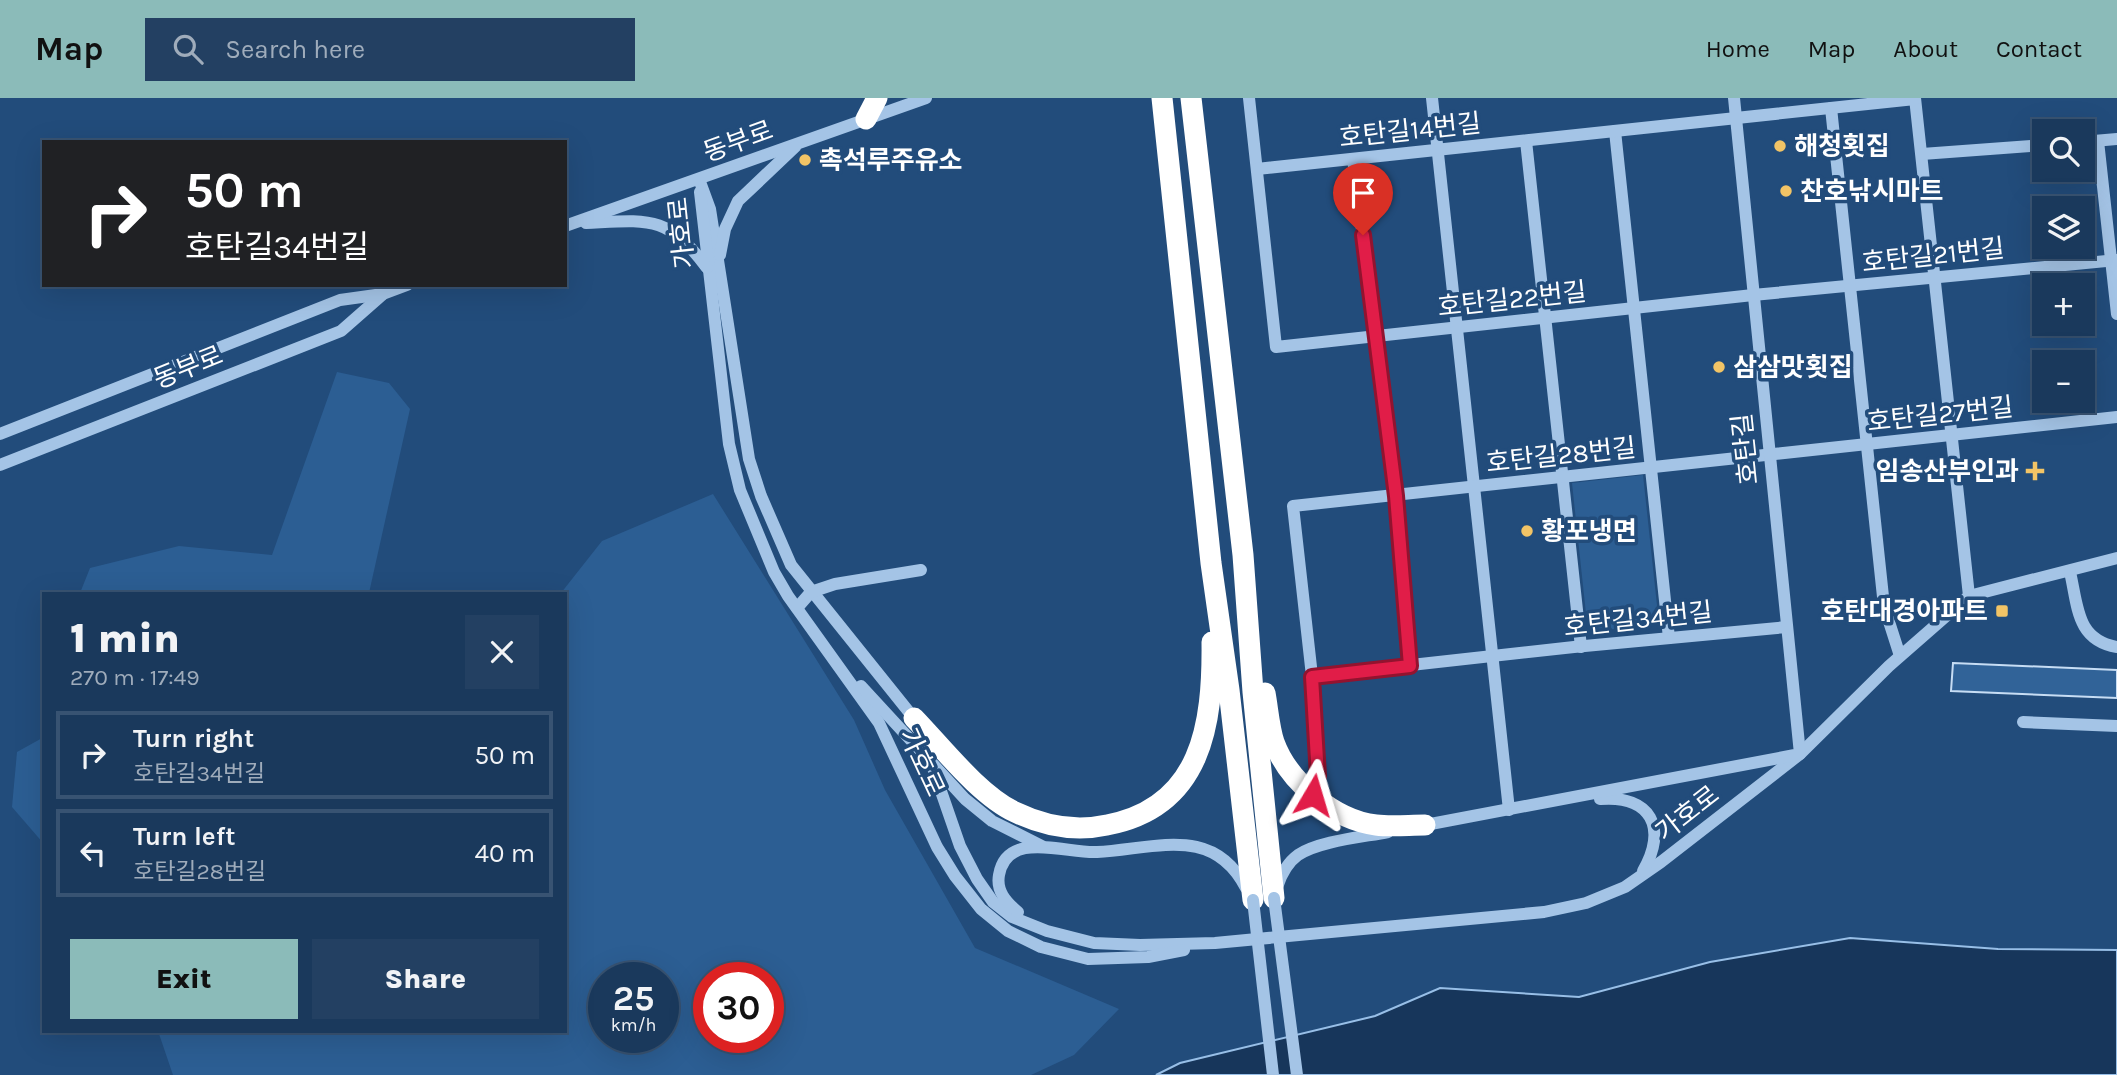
<!DOCTYPE html>
<meta charset="utf-8">
<style>
body{margin:0;font-family:Karla,"Noto Sans KR",sans-serif;background:#234062;color:#f1f3f6;height:100vh;display:flex;flex-direction:column;font-size:26px;white-space:nowrap}
*{box-sizing:border-box;margin:0}
p{font-size:23px;color:#9facbb}
.icon{flex:none;width:38px;height:38px;fill:none;stroke:currentColor;stroke-width:2;stroke-linecap:round;stroke-linejoin:round}
.map{position:relative;flex:1;overflow:hidden}
.sheet{position:absolute;left:42px;top:494px;width:525px;height:441px;display:flex;flex-direction:column;background:#1a395c;border-radius:0px;box-shadow:0 7px 28px #0002,0 0 0 2px #385372}
.sheet>*{flex:none}
.guide{position:absolute;left:42px;top:42px;width:525px;height:147px;border-radius:0px;box-shadow:0 7px 28px #0002,0 0 0 2px #385372;background:#202124;color:#fff;overflow:hidden}
.controls{position:absolute;left:2032px;top:21px;display:grid;gap:14px}
.controls a{display:grid;place-items:center;width:63px;height:63px;border-radius:0px;background:#1a395c;box-shadow:0 7px 28px #0002,0 0 0 2px #385372;font-size:35px}
.speed{position:absolute;left:588px;top:864px;display:flex;gap:14px;font-size:35px;font-weight:700;text-align:center}
.speed>*{display:grid;place-content:center;width:91px;height:91px;border-radius:50%;background:#1a395c;box-shadow:0 7px 28px #0002,0 0 0 2px #385372;line-height:1}
.speed small{font-size:18px;font-weight:400}
.speed .limit{border:10px solid #d22;background:#fff;color:#111}
.pin{position:absolute;display:grid;place-items:center;width:60px;height:60px;color:#fff;margin:-72px -30px;border-radius:50% 50% 50% 0;rotate:-45deg;box-shadow:0 0 7px #0007}
.pin .icon{rotate:45deg}
.me{position:absolute;width:77px;margin:-38px;rotate:7deg;stroke-linejoin:round;filter:drop-shadow(0 0 5px #0008)}
.turn{display:flex;align-items:center;gap:24px;height:147px;padding:0 28px;font-size:32px}
.turn .icon{width:91px;height:91px;stroke-width:2.5}
.turn b{display:block;font-size:49px;line-height:60px}
.round{display:grid;place-items:center;flex:none;width:74px;height:74px;border-radius:0px;background:#234062}
.overview{display:flex;align-items:center;justify-content:space-between;height:119px;padding:0 28px}
h1{font-size:42px;font-weight:800;line-height:52px}
.cta{display:flex;gap:14px;margin-top:auto;padding:14px 28px}
.cta a{flex:1;height:80px;border-radius:0px;background:#8bbbb9;color:#111;font-size:28px;font-weight:800;line-height:80px;text-align:center}
.cta a+a{background:#234062;color:#f1f3f6}
ul{padding:0;list-style:none}
li{display:flex;align-items:center;gap:21px;height:88px;margin:0 14px 10px;padding:0 14px;border:4px solid #385372;border-radius:0px}
li div{flex:1}
li b{display:block;font-size:26px}
li em{font-style:normal}
header{display:flex;align-items:center;gap:42px;box-sizing:border-box;height:98px;padding:0 35px;background:#8bbbb9;color:#111}
header strong{font-size:33px}
nav{display:flex;gap:38px;margin-inline-start:auto;font-size:24px}
.search{width:490px;height:63px;background:#234062;display:flex;align-items:center;gap:18px;box-sizing:border-box;padding:0 24px;border-radius:0px;color:#9facbb;font-size:26px}
.map>svg:first-child{display:block}
</style>
<header>
<strong>Map</strong>
<div class="search"><svg class="icon" aria-label="search" viewBox="0 0 24 24"><circle cx="10" cy="10" r="6"/><path d="M15 15l6 6"/></svg>Search here</div>
<nav><a>Home</a><a>Map</a><a>About</a><a>Contact</a></nav>
</header>
<div class="map">
<svg width="2117" height="977" viewBox="0 0 2117 977">
<rect width="100%" height="100%" fill="#224c7b"/>
<g fill="#2c5e93" fill-rule="evenodd">
<polygon points="337,274 389,285 410,311 369,495 80,495 90,470 179,448 272,457"/>
<polygon points="1643,377 1659,526 1588,534 1572,385"/>
<path d="M713 396 854 622 885 692 975 850 1119 911 1074 957 1031 977H173L158 933H565V495H561L602 443ZM604 880H663V940H604ZM709 880H768V940H709Z"/>
<polygon points="44,639 44,746 12,709 17,654"/>
</g>
<polygon fill="#17365b" stroke="#98bfe7" stroke-width="2" points="1850,840 1998,851 2117,852 2117,977 1156,977 1180,965 1375,918 1440,890 1579,899 1710,864"/>
<polygon fill="#316398" stroke="#c7ddf4" stroke-width="2" points="1953,565 2117,572 2117,600 1951,593"/>
<g fill="none" stroke-linecap="round" stroke-linejoin="round">
<g stroke="#a4c4e6" stroke-width="12">
<polyline points="1249,0 1276,249 1753,197 2117,162"/>
<polyline points="1432,0 1509,712"/>
<polyline points="1915,0 1969,498"/>
<polyline points="1831,10 1884,508 1900,558"/>
<polyline points="1615,33 1669,540"/>
<polyline points="1526,43 1581,549"/>
<polyline points="2098,43 2117,216"/>
<polyline points="2082,44 2117,41"/>
<polyline points="1922,56 2044,47"/>
<polyline points="1353,61 1396,398 1410,568"/>
<polyline points="1257,71 1915,1"/>
<polyline points="699,81 710,111 749,361 761,398 791,467 917,624 960,748 977,781 993,804 1012,819 1047,833 1094,845 1140,847 1215,845 1544,814 1586,805 1625,789 1661,764 1800,656 1889,568 1969,498 2117,460"/>
<polyline points="700,94 729,346 740,392 774,474 788,498 879,625 937,749 955,778 981,811 1008,833 1041,849 1088,861 1148,859 1184,852"/>
<path d="M586 125C648 122 667 116 707 170"/>
<polyline points="565,128 926,0"/>
<polyline points="720,157 725,131 738,103 795,49"/>
<polyline points="0,336 340,202 383,196 407,187"/>
<polyline points="0,367 341,233 382,197"/>
<path d="M2070 474C2078 508 2076 542 2117 549"/>
<polyline points="797,510 811,494 835,486 921,472"/>
<polyline points="1312,578 1574,549 1787,529"/>
<polyline points="861,588 965,701 992,723 1042,748"/>
<polyline points="2023,624 2117,628"/>
<polyline points="1313,697 1318,678 1312,578 1293,408 2117,319"/>
<path d="M1600 701C1651 697 1668 730 1643 773"/>
<polyline points="1420,728 1800,656 1734,0"/>
<path d="M1277 789C1281 777 1287 765 1298 757 1319 743 1363 739 1388 734"/>
<path d="M1018 814C1006 804 996 793 999 777 1007 731 1067 756 1097 754 1155 751 1213 726 1246 790"/>
</g>
<g stroke="#fff" stroke-width="21">
<polyline points="1162,0 1211,465 1229,592 1253,802"/>
<polyline points="1191,0 1243,457 1253,594 1274,800"/>
<polyline points="866,21 877,0"/>
<path d="M1265 595C1268 611 1269 629 1274 644 1288 683 1334 722 1376 727 1392 729 1409 727 1425 727"/>
<path d="M914 620C942 649 979 697 1015 714 1044 728 1075 734 1107 727 1202 709 1213 626 1212 544"/>
</g>
<g stroke="#a4c4e6" stroke-width="12">
<polyline points="1274,800 1297,977"/>
<polyline points="1253,802 1273,977"/>
</g>
</g>
<g fill="none" stroke-linecap="round" stroke-linejoin="round">
<g stroke="#92132f" stroke-width="18">
<polyline id="route" points="1313,697 1318,678 1312,579 1410,568 1396,398 1363,137"/>
</g>
<use href="#route" stroke="#e11d48" stroke-width="12"/>
</g>
<g fill="#f2c466" stroke="#224c7b" stroke-width="2.5">
<circle cx="1780" cy="48" r="7"/>
<circle cx="805" cy="62" r="7"/>
<circle cx="1786" cy="93" r="7"/>
<circle cx="1719" cy="269" r="7"/>
<path d="M2031.5 362.5h7v7h7v7h-7v7h-7v-7h-7v-7h7z"/>
<circle cx="1527" cy="433" r="7"/>
<rect x="1995" y="506" width="14" height="14" rx="3.5"/>
</g>
<g text-anchor="middle" stroke-width="7" stroke-linejoin="round" paint-order="stroke">
<g font-size="26" fill="#fff" stroke="#224c7b">
<text transform="translate(1410 32) rotate(-6)" y="9">호탄길14번길</text>
<text transform="translate(738 43) rotate(-20)" y="9">동부로</text>
<text transform="translate(681 135) rotate(-96)" y="9">가호로</text>
<text transform="translate(1933 157) rotate(-6)" y="9">호탄길21번길</text>
<text transform="translate(1512 201) rotate(-6)" y="9">호탄길22번길</text>
<text transform="translate(188 269) rotate(-22)" y="9">동부로</text>
<text transform="translate(1940 316) rotate(-6)" y="9">호탄길27번길</text>
<text transform="translate(1745 351) rotate(-96)" y="9">호탄길</text>
<text transform="translate(1561 357) rotate(-6)" y="9">호탄길28번길</text>
<text transform="translate(1638 521) rotate(-6)" y="9">호탄길34번길</text>
<text transform="translate(922 664) rotate(65)" y="9">가호로</text>
<text transform="translate(1687 715) rotate(-38)" y="9">가호로</text>
</g>
<g font-size="26" font-weight="bold" fill="#fff" stroke="#224c7b" text-anchor="start">
<text x="1794" y="57">해청횟집</text>
<text x="819" y="71">촉석루주유소</text>
<text x="1800" y="102">찬호낚시마트</text>
<text x="1733" y="278">삼삼맛횟집</text>
<text x="2019" y="382" text-anchor="end">임송산부인과</text>
<text x="1541" y="442">황포냉면</text>
<text x="1988" y="522" text-anchor="end">호탄대경아파트</text>
</g>
</g>
</svg>
<div class="controls">
<a><svg class="icon" aria-label="search" viewBox="0 0 24 24"><circle cx="10" cy="10" r="6"/><path d="M15 15l6 6"/></svg></a>
<a><svg class="icon" aria-label="layers" viewBox="0 0 24 24"><path d="M12 4l9 5-9 5-9-5zM3 14l9 5 9-5"/></svg></a>
<a>+</a>
<a>−</a>
</div>
<div class="speed"><div>25<small>km/h</small></div><div class="limit">30</div></div>
<div class="pin" style="left:1363px;top:137px;background:#d93025"><svg class="icon" aria-label="arrive" viewBox="0 0 24 24"><path d="M6 21V4h12l-3 4 3 4H6"/></svg></div>
<svg class="me" style="left:1313px;top:697px" viewBox="-20 -20 40 40"><path d="M0-17L14 15 0 8-14 15z" fill="#e11d48" stroke="#fff" stroke-width="4"/></svg>
<div class="guide">
<div class="turn"><svg class="icon" aria-label="right" viewBox="0 0 24 24"><path d="M7 20v-9h11M14 6l5 5-5 5"/></svg><div><b>50 m</b>호탄길34번길</div></div>
</div>
<section class="sheet">
<div class="overview"><div><h1>1 min</h1><p>270 m · 17:49</p></div><a class="round"><svg class="icon" aria-label="close" viewBox="0 0 24 24"><path d="M6 6l12 12M18 6L6 18"/></svg></a></div>
<ul>
<li><svg class="icon" aria-label="right" viewBox="0 0 24 24"><path d="M7 20v-9h11M14 6l5 5-5 5"/></svg><div><b>Turn right</b><p>호탄길34번길</p></div><em>50 m</em></li>
<li><svg class="icon" aria-label="left" viewBox="0 0 24 24"><path d="M17 20v-9H6M10 6l-5 5 5 5"/></svg><div><b>Turn left</b><p>호탄길28번길</p></div><em>40 m</em></li>
</ul>
<div class="cta"><a>Exit</a><a>Share</a></div>
</section>
</div>
